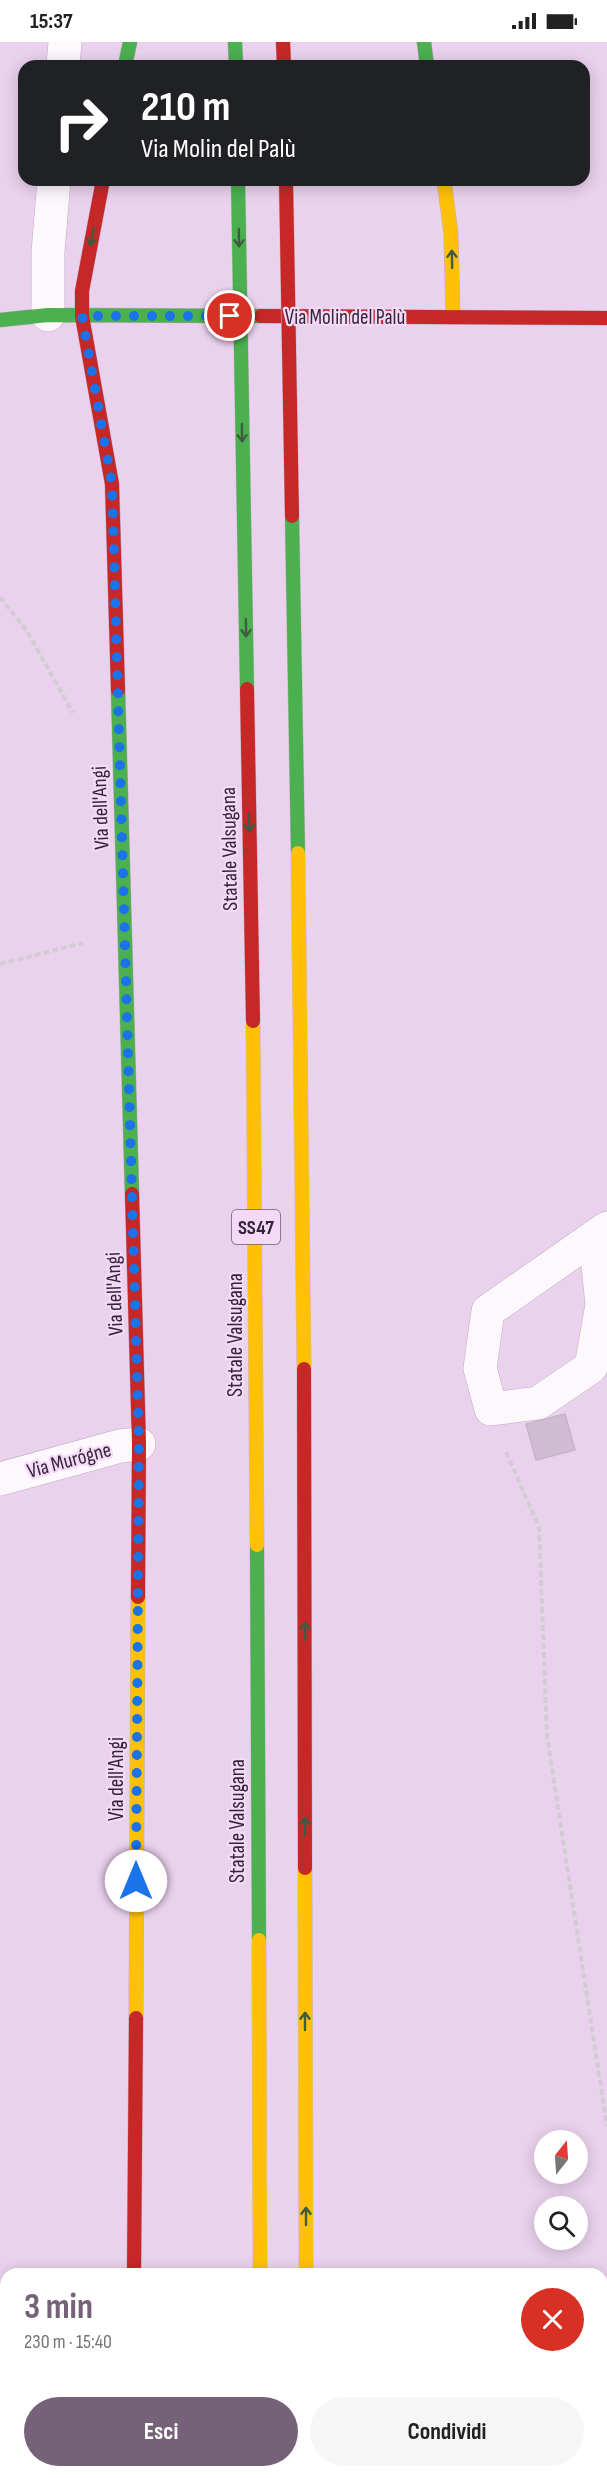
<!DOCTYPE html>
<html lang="it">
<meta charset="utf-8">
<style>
body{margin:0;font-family:"Sofia Sans Condensed",sans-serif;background:#f6f6f6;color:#222;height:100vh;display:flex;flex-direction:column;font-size:22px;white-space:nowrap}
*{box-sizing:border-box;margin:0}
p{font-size:20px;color:#767676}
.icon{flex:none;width:33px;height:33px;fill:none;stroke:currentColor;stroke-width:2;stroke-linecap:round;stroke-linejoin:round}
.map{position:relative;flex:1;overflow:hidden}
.drawer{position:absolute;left:0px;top:2226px;width:608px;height:210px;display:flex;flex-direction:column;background:#fff;border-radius:18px 18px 0 0;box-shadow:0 3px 15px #0003}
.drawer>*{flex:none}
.top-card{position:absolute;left:18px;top:18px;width:572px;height:126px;border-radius:18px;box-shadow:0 3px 15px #0003;background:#202124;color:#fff;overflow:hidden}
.needle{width:39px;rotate:17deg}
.buttons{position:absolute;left:534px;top:2088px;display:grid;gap:12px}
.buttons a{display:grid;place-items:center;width:54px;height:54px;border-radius:50%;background:#fff;box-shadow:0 3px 15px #0003;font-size:30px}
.pin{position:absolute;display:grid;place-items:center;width:51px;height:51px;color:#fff;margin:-26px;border:3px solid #fff;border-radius:50%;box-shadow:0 2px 6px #0007}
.me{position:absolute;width:66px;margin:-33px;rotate:0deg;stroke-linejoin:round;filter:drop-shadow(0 0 4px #0008)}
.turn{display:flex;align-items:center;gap:21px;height:126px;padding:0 24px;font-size:27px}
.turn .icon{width:78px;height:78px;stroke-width:2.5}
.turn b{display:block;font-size:42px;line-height:51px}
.round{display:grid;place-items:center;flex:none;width:63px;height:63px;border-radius:32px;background:#f6f6f6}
.headline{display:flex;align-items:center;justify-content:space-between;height:102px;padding:0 24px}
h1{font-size:36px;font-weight:700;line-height:45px;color:#756178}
.primary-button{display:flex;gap:12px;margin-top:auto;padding:12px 24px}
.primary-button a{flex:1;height:69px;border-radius:36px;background:#756178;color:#fff;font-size:24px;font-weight:700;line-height:69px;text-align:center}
.primary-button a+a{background:#f6f6f6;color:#222}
.status{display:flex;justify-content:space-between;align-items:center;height:42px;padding:0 30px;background:#fff;direction:ltr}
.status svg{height:16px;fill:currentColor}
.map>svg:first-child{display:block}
</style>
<div class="status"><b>15:37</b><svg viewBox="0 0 49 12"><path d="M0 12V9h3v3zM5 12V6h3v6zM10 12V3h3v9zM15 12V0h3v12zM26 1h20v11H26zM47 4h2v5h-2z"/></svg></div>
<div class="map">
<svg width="607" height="2436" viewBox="0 0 607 2436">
<rect width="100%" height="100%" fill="#ead1ed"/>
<polygon fill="#d0bdd3" stroke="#c7b4ca" stroke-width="1.5" points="565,1372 575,1408 536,1418 526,1382"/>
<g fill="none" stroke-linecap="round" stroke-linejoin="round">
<g stroke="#bfacc2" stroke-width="34">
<g id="street">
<polyline points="63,24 65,0"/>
<polyline points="48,273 48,210 54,138"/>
<polyline points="595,1194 602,1263 591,1325 538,1361 491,1367 480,1326 488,1269 607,1186"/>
<polyline points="0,1437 120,1404 139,1402"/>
</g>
</g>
<g stroke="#bfacc2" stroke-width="15">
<g id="fast">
<polyline points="235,0 236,24"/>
<polyline points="424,0 427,24"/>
<polyline points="125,24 130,0"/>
<polyline points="0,278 48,273 261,274"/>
<polyline points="118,648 132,1152"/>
<polyline points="133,2430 133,2436"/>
</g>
</g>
<g stroke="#bfacc2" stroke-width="15">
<g id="slow">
<polyline points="444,138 451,192 453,275"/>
<polyline points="136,1976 138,1555"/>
<polyline points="306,2430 306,2436"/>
</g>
</g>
<g stroke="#bfacc2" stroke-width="15">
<g id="jam">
<polyline points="283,0 284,24"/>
<polyline points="82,274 112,442 118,648"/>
<polyline points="82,274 82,249 103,138"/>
<polyline points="261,274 607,276"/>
<polyline points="132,1152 139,1402 138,1555"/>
<polyline points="134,2232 136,1976"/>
<polyline points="261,2430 261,2436"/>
</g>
</g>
<g stroke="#d3ccd4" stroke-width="4" stroke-dasharray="6 3" stroke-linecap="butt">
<polyline points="0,555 27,589 73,671"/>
<polyline points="0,922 83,901"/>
<polyline points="506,1410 539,1485 547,1694 607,2084"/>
</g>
<use href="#street" stroke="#fcf8fc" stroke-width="33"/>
<use href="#fast" stroke="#4caf50" stroke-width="14"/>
<use href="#slow" stroke="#ffc107" stroke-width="14"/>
<use href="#jam" stroke="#c62828" stroke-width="14"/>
<g stroke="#c8bbc9" stroke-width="15" stroke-linecap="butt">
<g id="fast-bridge">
<polyline points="238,138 247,647"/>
<polyline points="292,474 298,811"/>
<polyline points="257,1503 259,1898"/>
</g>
</g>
<g stroke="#c8bbc9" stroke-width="15" stroke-linecap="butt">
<g id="slow-bridge">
<polyline points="298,811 304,1327"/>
<polyline points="253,979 257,1503"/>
<polyline points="305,1826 306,2232"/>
<polyline points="259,1898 260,2232"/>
</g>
</g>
<g stroke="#c8bbc9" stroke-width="15" stroke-linecap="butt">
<g id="jam-bridge">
<polyline points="286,138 292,474"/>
<polyline points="247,647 253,979"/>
<polyline points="304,1327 305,1826"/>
</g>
</g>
<use href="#fast-bridge" stroke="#4caf50" stroke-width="14"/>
<use href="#slow-bridge" stroke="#ffc107" stroke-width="14"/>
<use href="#jam-bridge" stroke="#c62828" stroke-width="14"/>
</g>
<defs><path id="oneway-shaft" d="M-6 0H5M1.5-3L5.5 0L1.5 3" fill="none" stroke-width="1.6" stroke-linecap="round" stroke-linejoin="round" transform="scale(1.5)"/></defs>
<g stroke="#3f5c42">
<use href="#oneway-shaft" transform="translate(92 195) rotate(101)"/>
<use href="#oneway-shaft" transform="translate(239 196) rotate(89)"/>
<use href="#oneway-shaft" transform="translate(452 217) rotate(-91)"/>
<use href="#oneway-shaft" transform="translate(242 391) rotate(89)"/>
<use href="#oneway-shaft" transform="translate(246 586) rotate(89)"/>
<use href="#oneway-shaft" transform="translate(249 781) rotate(89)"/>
<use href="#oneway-shaft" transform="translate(305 1589) rotate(-90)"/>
<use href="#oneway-shaft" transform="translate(305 1784) rotate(-90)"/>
<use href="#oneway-shaft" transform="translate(305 1979) rotate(-90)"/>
<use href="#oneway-shaft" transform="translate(306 2174) rotate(-90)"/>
</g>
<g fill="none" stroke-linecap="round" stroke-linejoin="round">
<polyline stroke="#1a73e8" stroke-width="10" stroke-dasharray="0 18" points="136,1839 139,1402 112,442 82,274 230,274"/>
</g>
<g text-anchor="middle" stroke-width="4.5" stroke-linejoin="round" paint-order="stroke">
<rect fill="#f5d9f9" stroke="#6f5b73" stroke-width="1.5" x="232" y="1168" width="48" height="34" rx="4.5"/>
<g font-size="20" font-weight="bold" fill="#362539">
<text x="256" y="1192">SS47</text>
</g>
<g font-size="21" fill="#362539" stroke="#f5d9f9">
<text x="345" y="282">Via Molin del Palù</text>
<text transform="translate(100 766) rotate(-92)" y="7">Via dell'Angi</text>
<text transform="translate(229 807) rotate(-91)" y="7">Statale Valsugana</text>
<text transform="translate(114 1252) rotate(-92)" y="7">Via dell'Angi</text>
<text transform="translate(235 1293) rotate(-90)" y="7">Statale Valsugana</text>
<text transform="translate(69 1418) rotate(-15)" y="7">Via Murógne</text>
<text transform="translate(116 1737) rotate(-90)" y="7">Via dell'Angi</text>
<text transform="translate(237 1779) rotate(-90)" y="7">Statale Valsugana</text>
</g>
</g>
</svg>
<div class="buttons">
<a><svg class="needle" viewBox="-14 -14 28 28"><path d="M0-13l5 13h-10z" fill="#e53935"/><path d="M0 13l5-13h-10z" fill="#767676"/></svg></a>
<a><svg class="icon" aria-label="search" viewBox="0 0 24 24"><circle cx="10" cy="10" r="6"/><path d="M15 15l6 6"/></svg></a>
</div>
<div class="pin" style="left:230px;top:274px;background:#d93025"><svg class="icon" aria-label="arrive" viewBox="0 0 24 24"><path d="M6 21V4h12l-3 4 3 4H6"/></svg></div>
<svg class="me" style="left:136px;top:1839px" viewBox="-20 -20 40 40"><circle r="19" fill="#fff"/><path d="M0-13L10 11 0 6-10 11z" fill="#1a73e8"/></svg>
<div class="top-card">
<div class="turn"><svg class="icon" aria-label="right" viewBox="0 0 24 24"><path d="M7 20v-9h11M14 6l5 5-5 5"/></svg><div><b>210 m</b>Via Molin del Palù</div></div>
</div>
<section class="drawer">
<div class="headline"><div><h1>3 min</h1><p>230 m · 15:40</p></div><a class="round" style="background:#d93025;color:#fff"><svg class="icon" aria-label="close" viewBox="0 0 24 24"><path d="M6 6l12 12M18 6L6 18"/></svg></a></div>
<div class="primary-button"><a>Esci</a><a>Condividi</a></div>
</section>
</div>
